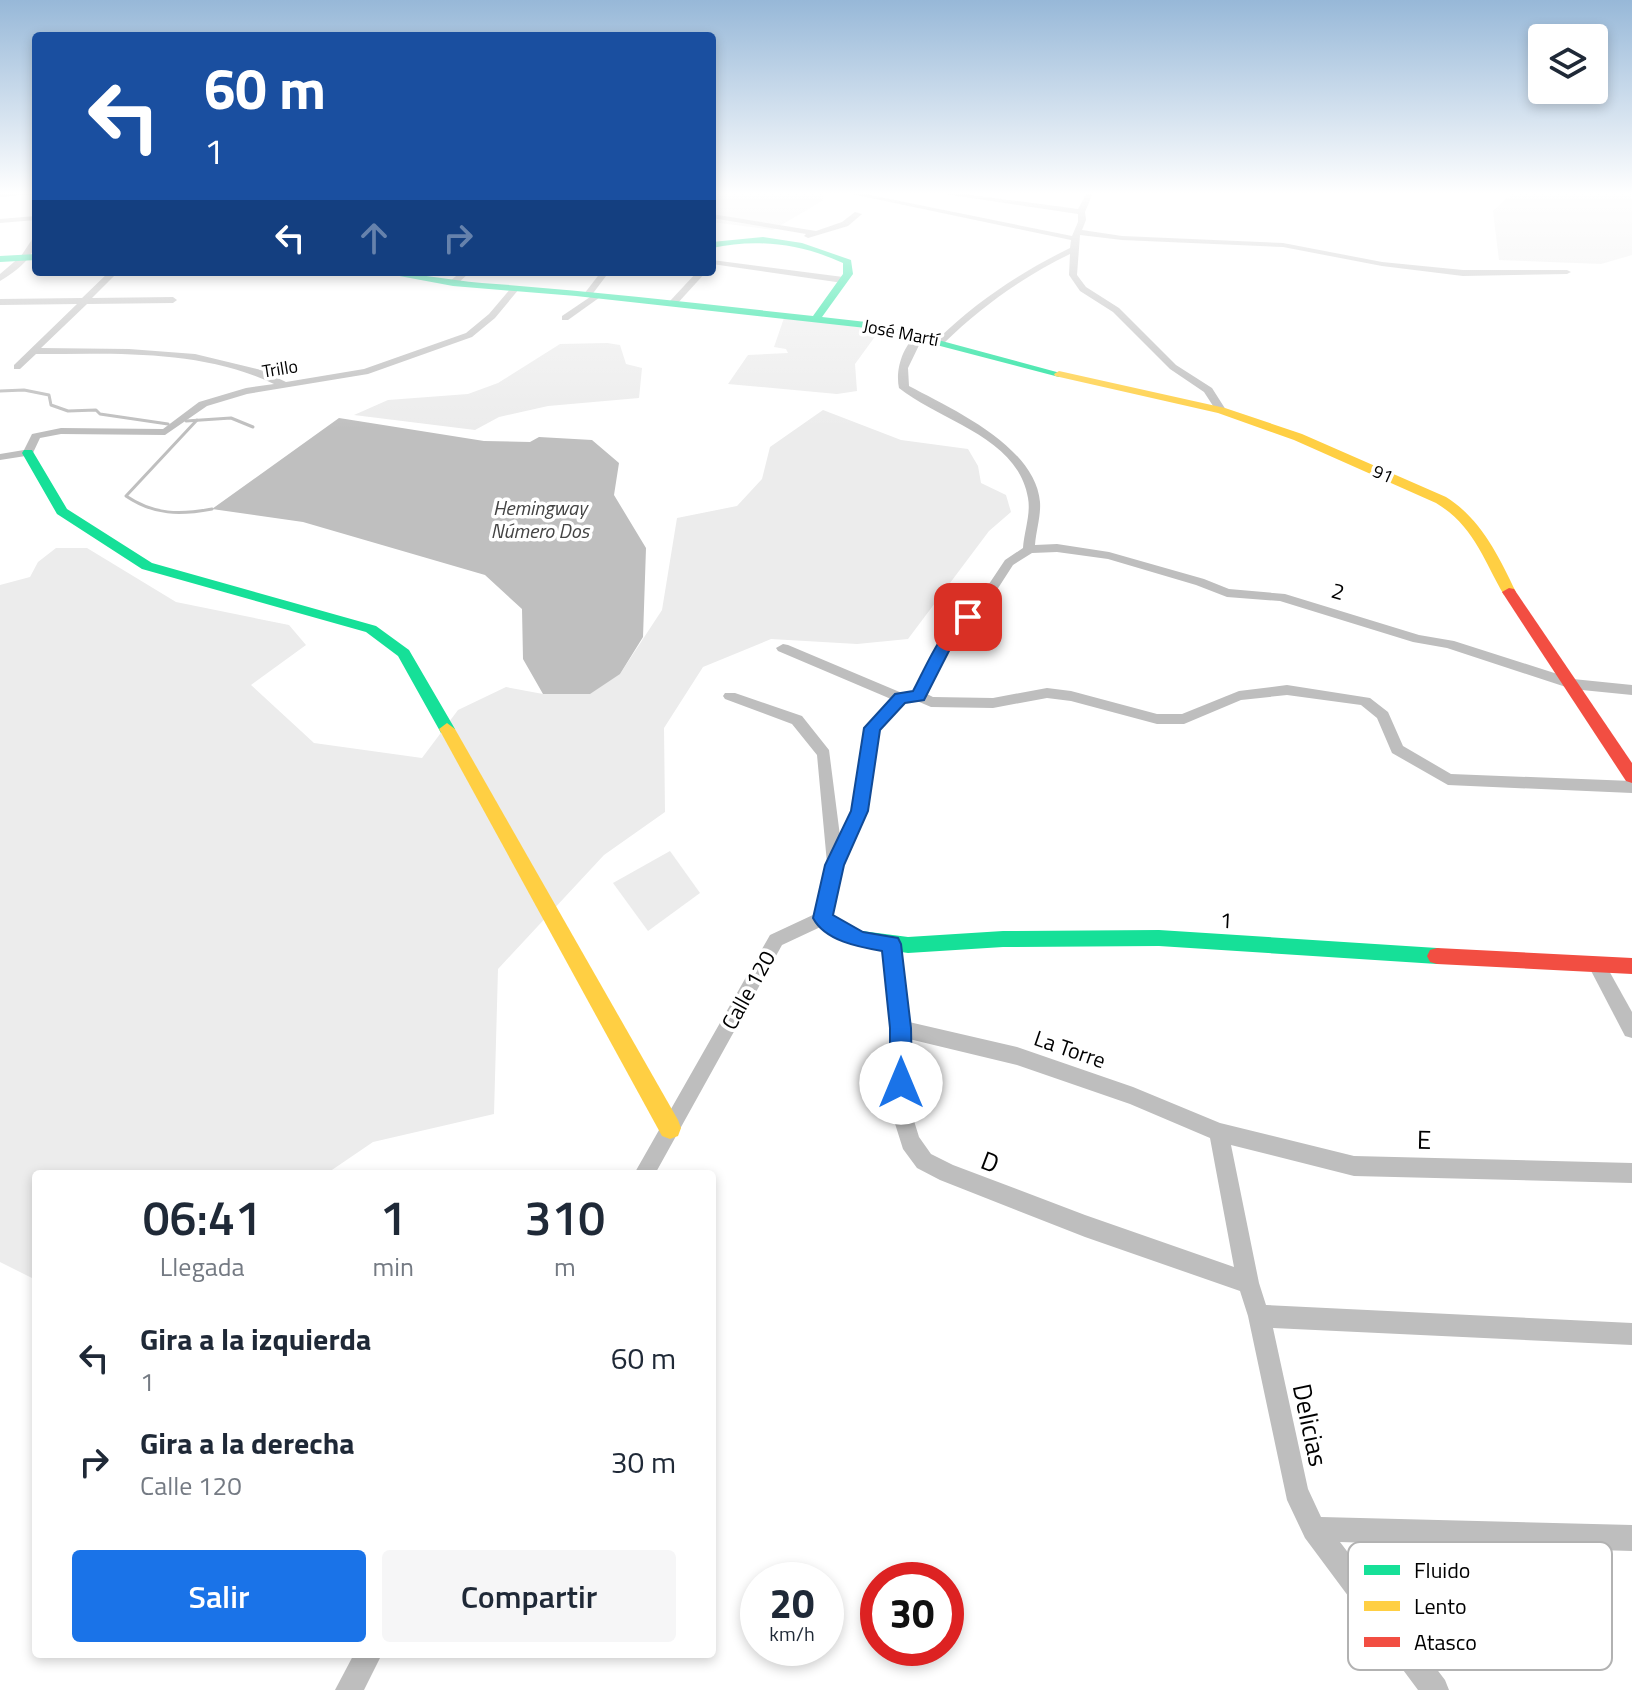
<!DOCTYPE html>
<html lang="es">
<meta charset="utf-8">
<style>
body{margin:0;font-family:"Titillium Web",sans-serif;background:#f6f6f7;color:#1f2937;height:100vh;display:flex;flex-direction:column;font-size:30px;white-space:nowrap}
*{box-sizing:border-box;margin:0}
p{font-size:26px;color:#747a83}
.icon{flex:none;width:44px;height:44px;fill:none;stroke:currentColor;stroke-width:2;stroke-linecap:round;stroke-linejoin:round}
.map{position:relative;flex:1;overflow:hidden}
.panel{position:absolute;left:32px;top:1170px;width:684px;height:488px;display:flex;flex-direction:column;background:#fff;border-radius:8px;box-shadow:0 4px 12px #0003}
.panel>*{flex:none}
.hud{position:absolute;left:32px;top:32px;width:684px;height:244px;border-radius:8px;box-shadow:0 4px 12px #0003;background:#1a4fa0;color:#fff;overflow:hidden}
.buttons{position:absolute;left:1528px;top:24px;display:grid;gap:16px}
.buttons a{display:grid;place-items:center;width:80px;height:80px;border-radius:8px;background:#fff;box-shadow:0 4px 12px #0003;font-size:40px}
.speed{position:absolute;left:740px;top:1562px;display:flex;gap:16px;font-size:40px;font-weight:700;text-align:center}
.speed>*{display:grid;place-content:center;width:104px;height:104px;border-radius:50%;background:#fff;box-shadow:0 4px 12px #0003;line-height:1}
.speed small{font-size:20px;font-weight:400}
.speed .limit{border:12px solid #d22;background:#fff;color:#111}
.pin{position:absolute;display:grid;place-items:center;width:68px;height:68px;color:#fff;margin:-34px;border-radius:16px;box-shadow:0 4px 12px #0006}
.me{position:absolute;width:88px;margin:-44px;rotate:0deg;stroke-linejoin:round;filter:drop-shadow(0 0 6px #0008)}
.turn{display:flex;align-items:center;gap:28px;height:168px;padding:0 40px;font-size:36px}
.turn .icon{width:104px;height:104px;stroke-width:2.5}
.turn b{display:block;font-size:56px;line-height:68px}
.lanes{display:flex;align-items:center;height:76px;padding:0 40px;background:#0003;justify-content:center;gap:40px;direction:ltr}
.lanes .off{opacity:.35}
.eta{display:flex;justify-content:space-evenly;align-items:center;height:136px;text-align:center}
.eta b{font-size:48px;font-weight:600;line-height:56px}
.cta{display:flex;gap:16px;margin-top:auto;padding:16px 40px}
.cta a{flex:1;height:92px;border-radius:8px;background:#1a73e8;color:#fff;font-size:32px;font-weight:600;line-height:92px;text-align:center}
.cta a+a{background:#f6f6f7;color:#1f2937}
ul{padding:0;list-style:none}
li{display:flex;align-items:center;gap:24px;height:104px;padding:0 40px}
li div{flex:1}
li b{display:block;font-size:30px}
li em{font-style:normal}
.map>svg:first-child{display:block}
</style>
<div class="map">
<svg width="1632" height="1690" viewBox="0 0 1632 1690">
<rect width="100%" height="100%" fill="#fff"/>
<g fill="#ececec">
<polygon points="712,193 824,193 822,201 773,230 712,222"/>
<polygon points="1512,193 1632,193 1632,255 1601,264 1499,260 1493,211"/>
<polygon points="784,318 821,320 879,331 855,364 857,391 837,394 728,384 748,355 788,353 786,349 774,347"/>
<polygon points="607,343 620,345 626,364 642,368 639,398 548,406 499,417 475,430 354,415 388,400 468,394 498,383 560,344"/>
<polygon points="823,410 901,440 968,449 978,466 981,483 1006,495 1011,512 989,531 908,639 857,644 771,639 703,667 664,728 665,812 604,855 498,969 494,1114 373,1142 326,1174 36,1174 36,1280 0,1262 0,585 30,577 38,562 56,548 87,548 176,602 289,625 306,645 251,685 314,743 422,758 458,710 506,687 543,694 620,674 662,610 677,518 737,506 762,479 770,447"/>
<polygon points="670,851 700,893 648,931 613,883"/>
</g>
<polygon fill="#bfbfbf" points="339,418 484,441 530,442 539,437 592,440 619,463 614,495 646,548 643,637 620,674 590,694 543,694 523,659 522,609 485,575 303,522 212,509"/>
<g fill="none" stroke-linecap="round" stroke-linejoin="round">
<g stroke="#bfbfbf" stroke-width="3">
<polyline points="0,391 24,390 49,395 51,405 68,411 96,410 100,414 168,424"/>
<path d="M197 420 126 496C154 515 180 515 212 509"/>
<polyline points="186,421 231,418 253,427"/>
</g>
<g fill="#bebebe" fill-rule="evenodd">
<polygon points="0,193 36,193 36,194 0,197"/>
<path d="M847 193H860L1072 236 1078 222V214L938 193H956L1078 209 1087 193H1093L1085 212 1086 220 1082 230 1122 236 1283 243 1382 262 1463 270H1567L1571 272 1567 274 1463 276 1382 266 1283 247 1122 240 1080 235 1077 275 1086 287 1119 308 1176 365 1212 388 1226 410 1221 413 1217 412 1204 392 1170 369 1113 312 1080 291 1069 275 1070 254C1023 277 982 306 944 343H938V339C977 301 1021 272 1070 248L1071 240Z"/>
<polygon points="855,212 862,214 848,226 808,238 804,236 806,234 712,218 712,214 816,231 842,222"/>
<polygon points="36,216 36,220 0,223 0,219"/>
<path d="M33 238H36C36 257 15 272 0 281V274L21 256Z"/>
<polygon points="712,260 843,277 847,280 843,283 712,264"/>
<path d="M109 272H118L92 298 173 297 177 300 173 303 87 304 41 348 129 349 195 354 261 370 286 382 364 369 466 333 489 314 512 287 519 289 495 318 472 337 368 374 247 394 207 406 165 435 61 434 40 438 32 455 0 460V454L24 450 32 434 61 428 163 429 199 402 246 388 274 384C200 349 116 354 36 354L20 369H14V365L77 304 0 305V299L82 298Z"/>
<polygon points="461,272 470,272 456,285 450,285 450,281"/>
<polygon points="601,272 609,272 591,296 585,296 584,294"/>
<polygon points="697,272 706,272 676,305 670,305 670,301"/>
<polygon points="596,293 603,295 568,320 562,320 562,316"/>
<path d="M918 334 923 337 908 368 909 386C952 409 1035 446 1040 502 1041 516 1036 531 1035 545L1057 544 1109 552 1204 579 1229 589 1285 594 1419 635 1454 641 1573 679 1632 685V695L1572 689 1447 648 1413 642 1280 601 1227 597 1196 585 1108 559 1057 552 1032 553 1013 565 993 596 953 643 927 694 933 697 993 698 1047 688 1071 691 1157 714H1182L1239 691 1287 685 1370 698 1388 712 1403 746 1451 774 1632 781V793L1448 785 1392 753 1377 718 1361 705 1287 695 1241 700 1184 724H1157L1071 701 1047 698 993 708 931 707 917 701 905 702 879 730 867 811 842 865 829 923 782 945 655 1174H634L770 935 815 914 827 863 817 755 792 724 725 699 723 696 725 693H735L802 716 829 750 840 836 851 811 865 728 891 699 778 651 776 648 783 644 788 645 902 693 914 692 942 638 985 590 1005 560 1023 548C1024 532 1031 514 1028 498 1018 437 940 421 899 388 895 370 903 345 918 334Z"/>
<path d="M891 937 897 939 900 944 909 1022 1017 1047 1133 1087 1220 1123 1354 1156 1632 1163V1183L1354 1176 1231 1145 1259 1283 1266 1305 1632 1323V1345L1273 1328 1308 1489 1321 1517 1632 1525V1551L1340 1542 1445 1680 1449 1690H1418L1305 1538 1287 1500 1248 1316 1240 1291 1085 1237 940 1180 917 1168 903 1149 891 1111V1028L882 944 885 939ZM909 1039 1017 1065 1130 1104 1210 1138 1234 1267 1085 1215 953 1165 931 1154 919 1137 911 1111Z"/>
<polygon points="1597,957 1603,960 1632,1012 1632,1038 1625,1036 1588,965 1591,960"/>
<polygon points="354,1654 382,1654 364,1690 335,1690"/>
</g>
<g fill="#16e098" fill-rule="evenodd">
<path d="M763 237 802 243 851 260 853 274 822 317 875 323 1064 374 1059 377 875 329 576 296 453 286 378 272C413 272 447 280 482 283 593 291 703 304 813 316L843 274V263C802 244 757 238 712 248V242Z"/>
<polygon points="36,254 36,260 0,262 0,256"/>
<polygon points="24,450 32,450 67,509 152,563 376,626 409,650 455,729 453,733 441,733 398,656 366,632 142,569 57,514 22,453"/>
<polygon points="823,910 862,931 908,937 1003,931 1159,930 1437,948 1444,950 1447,956 1444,962 1437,964 1159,946 1003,947 908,953 854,945 834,937 816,924 813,918 816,912"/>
</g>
<g fill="#ffcf43" fill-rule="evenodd">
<path d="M1059 371 1225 408 1302 434 1446 497C1481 519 1498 555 1516 592L1509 596 1504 595C1483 559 1474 526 1436 503L1294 440 1218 413 1055 376 1054 374Z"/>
<polygon points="447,723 455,729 678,1120 681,1128 678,1136 670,1139 662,1136 439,729"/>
</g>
<g fill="#f24e42" fill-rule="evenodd">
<polygon points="1509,588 1514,589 1632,763 1632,783 1626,781 1517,615 1502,592"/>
<polygon points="1437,948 1632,958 1632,974 1437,964 1430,962 1427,956 1430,950"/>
</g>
</g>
<linearGradient id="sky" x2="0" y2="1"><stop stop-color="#97b8d8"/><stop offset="0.45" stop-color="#fff"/><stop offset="1" stop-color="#fff" stop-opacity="0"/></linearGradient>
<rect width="1632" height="429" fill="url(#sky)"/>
<path fill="#1a73e8" stroke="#114b97" stroke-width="2" d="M968 613 975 617 953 643 924 700 905 703 880 730 868 811 844 865 833 915 863 932 898 938 901 944 911 1028 912 1083 908 1090 901 1093 893 1090 890 1083V1028L882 951C859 947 825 941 813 918L825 865 851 811 864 728 895 694 913 691C925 669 944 621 968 613Z"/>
<g text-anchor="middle" stroke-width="7" stroke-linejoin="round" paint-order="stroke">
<g font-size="18" fill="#000" stroke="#fff">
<text transform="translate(901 333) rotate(11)" y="6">José Martí</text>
<text transform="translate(280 369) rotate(-9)" y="6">Trillo</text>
<text transform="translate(1383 474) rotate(24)" y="6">91</text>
</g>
<g font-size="20" font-style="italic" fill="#444" stroke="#fff">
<text x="540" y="515">Hemingway<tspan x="540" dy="23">Número Dos</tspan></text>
</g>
<g font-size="22" fill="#000" stroke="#fff">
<text transform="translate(1338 591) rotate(16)" y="8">2</text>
<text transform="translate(1226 920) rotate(3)" y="8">1</text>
<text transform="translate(748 990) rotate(-61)" y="8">Calle 120</text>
<text transform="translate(1070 1049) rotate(19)" y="8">La Torre</text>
</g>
<g font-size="26" fill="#000" stroke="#fff">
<text transform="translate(1424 1140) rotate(1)" y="9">E</text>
<text transform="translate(990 1162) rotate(21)" y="9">D</text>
<text transform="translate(1310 1425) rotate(78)" y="9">Delicias</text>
</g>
</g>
<rect x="1348" y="1542" width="264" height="128" rx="12" fill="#fff" stroke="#b2b2b2" stroke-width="2"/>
<rect x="1364" y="1565" width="36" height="10" fill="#16e098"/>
<rect x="1364" y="1601" width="36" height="10" fill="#ffcf43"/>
<rect x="1364" y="1637" width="36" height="10" fill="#f24e42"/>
<g font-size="22" fill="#000">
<text x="1414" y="1578">Fluido</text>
<text x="1414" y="1614">Lento</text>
<text x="1414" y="1650">Atasco</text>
</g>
</svg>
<div class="buttons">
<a><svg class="icon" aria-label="layers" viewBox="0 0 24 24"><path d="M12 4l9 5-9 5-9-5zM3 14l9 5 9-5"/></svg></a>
</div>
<div class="speed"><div>20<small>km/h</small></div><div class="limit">30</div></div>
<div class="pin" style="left:968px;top:617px;background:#d93025"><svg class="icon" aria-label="arrive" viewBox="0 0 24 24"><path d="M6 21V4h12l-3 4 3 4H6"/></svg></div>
<svg class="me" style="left:901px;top:1083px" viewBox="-20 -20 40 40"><circle r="19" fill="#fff"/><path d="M0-13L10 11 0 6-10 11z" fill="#1a73e8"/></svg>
<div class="hud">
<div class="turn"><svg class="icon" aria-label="left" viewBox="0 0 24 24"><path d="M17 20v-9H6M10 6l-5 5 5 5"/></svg><div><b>60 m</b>1</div></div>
<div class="lanes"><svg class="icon" aria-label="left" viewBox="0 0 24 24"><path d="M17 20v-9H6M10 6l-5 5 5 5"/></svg><svg class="icon off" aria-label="ahead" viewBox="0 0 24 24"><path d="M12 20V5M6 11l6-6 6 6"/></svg><svg class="icon off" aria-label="right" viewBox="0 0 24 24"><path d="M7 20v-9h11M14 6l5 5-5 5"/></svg></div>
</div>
<section class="panel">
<div class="eta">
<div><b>06:41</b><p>Llegada</p></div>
<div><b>1</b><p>min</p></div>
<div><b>310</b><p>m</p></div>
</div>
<ul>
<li><svg class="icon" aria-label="left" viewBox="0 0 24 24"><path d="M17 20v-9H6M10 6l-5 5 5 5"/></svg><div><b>Gira a la izquierda</b><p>1</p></div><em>60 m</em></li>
<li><svg class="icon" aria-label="right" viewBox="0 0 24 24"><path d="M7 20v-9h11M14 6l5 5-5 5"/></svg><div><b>Gira a la derecha</b><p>Calle 120</p></div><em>30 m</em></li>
</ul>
<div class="cta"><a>Salir</a><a>Compartir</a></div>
</section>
</div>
